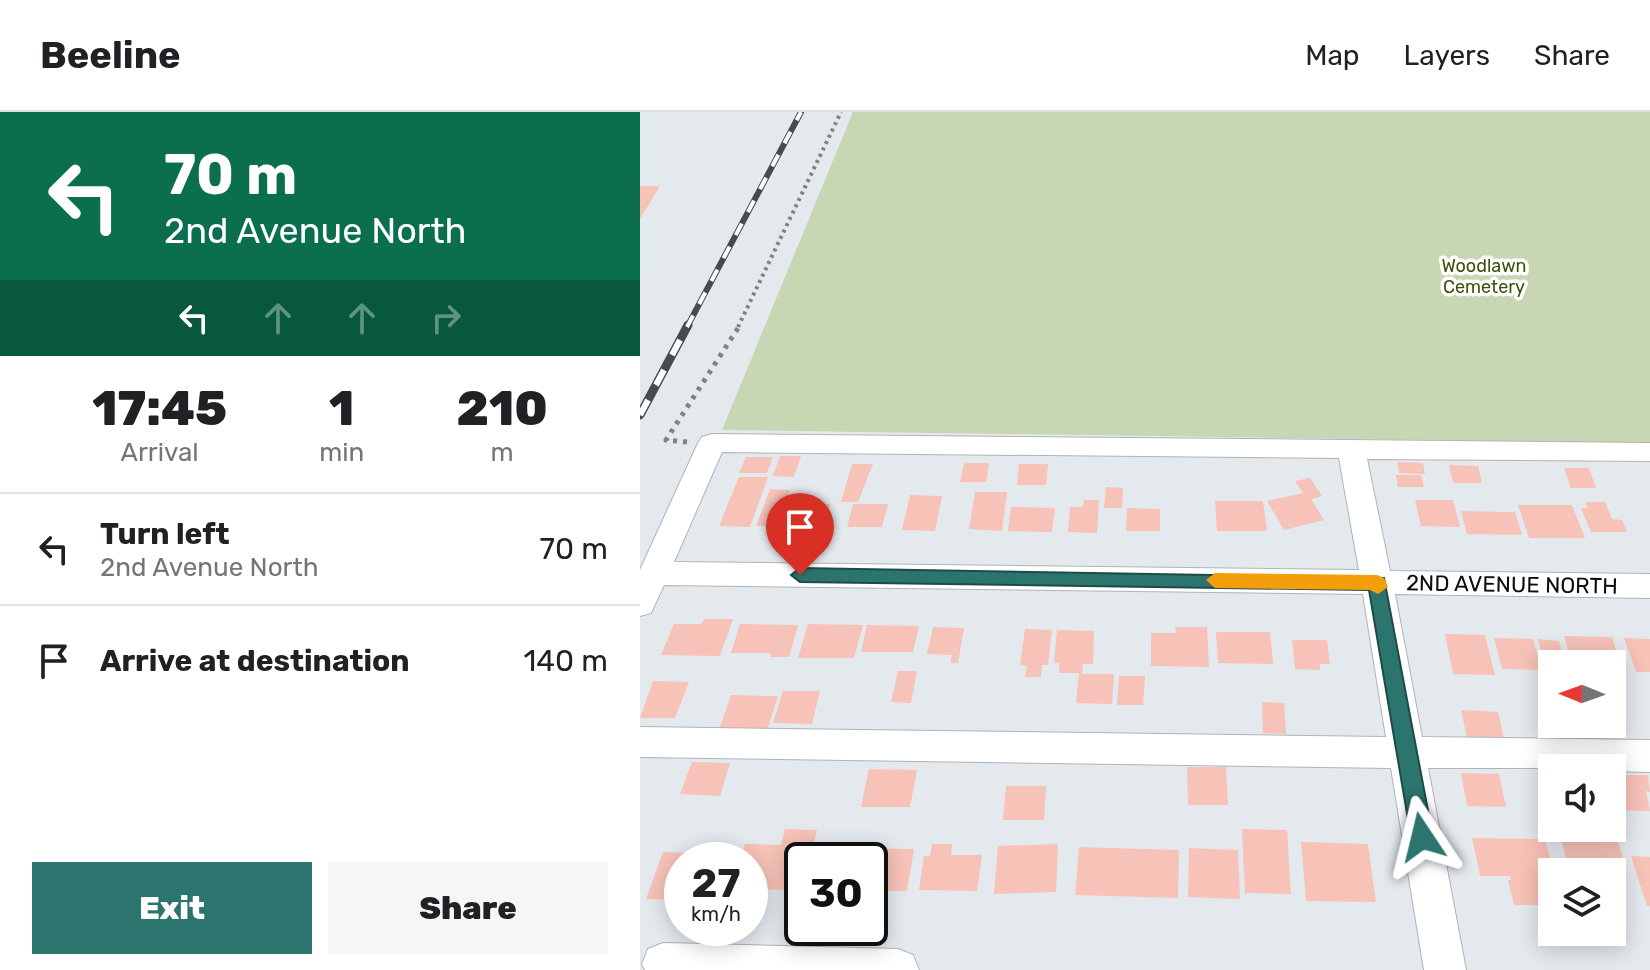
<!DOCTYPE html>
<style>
body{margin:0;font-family:Rubik,sans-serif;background:#f6f6f6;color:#202124;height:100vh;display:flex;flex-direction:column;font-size:30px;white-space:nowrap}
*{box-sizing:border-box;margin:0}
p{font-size:26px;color:#757577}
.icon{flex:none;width:44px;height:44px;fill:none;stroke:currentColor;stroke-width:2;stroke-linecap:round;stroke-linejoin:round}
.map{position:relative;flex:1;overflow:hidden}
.details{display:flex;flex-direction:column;background:#fff;width:640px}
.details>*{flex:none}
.top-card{background:#0b6e4f;color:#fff;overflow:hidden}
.needle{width:52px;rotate:271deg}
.controls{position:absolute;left:898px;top:538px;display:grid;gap:16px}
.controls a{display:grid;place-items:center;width:88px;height:88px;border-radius:0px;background:#fff;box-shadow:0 4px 20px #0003;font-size:40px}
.speed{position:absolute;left:24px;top:730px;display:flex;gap:16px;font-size:40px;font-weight:700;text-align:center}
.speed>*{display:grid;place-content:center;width:104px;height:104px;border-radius:50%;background:#fff;box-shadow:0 4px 20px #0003;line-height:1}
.speed small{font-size:20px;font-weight:400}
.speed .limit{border:4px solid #111;border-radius:12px;background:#fff;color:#111}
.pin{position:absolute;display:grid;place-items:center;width:68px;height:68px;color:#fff;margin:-82px -34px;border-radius:50% 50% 50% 0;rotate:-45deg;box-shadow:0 0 8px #0007}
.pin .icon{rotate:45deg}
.me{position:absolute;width:88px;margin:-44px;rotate:350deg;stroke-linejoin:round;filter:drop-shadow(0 0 6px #0008)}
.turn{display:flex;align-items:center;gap:28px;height:168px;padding:0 32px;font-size:36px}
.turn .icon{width:104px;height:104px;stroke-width:2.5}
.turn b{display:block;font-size:56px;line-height:68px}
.lanes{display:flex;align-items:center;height:76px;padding:0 32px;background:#0003;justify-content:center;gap:40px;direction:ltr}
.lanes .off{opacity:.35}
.eta{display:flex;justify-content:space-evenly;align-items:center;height:136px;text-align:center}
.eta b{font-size:48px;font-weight:800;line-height:56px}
.button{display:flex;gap:16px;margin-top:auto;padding:16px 32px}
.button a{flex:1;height:92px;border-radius:0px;background:#2c756f;color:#fff;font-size:32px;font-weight:800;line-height:92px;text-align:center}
.button a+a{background:#f6f6f6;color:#202124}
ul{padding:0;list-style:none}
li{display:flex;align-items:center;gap:24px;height:112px;padding:0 32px;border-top:2px solid #e0e0e0}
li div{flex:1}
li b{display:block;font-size:30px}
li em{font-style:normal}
header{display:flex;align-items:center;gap:48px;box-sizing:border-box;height:112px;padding:0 40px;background:#fff;border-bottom:2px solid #e0e0e0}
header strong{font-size:38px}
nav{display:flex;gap:44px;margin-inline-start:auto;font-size:28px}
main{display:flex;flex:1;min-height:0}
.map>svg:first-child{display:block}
</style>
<header>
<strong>Beeline</strong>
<nav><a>Map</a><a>Layers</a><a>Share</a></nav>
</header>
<main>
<section class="details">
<div class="top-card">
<div class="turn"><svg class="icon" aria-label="left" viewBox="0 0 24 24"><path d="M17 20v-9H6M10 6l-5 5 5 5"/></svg><div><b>70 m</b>2nd Avenue North</div></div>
<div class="lanes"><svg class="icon" aria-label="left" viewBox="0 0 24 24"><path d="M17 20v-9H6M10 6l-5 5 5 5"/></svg><svg class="icon off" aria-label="ahead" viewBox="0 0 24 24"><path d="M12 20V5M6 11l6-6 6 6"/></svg><svg class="icon off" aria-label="ahead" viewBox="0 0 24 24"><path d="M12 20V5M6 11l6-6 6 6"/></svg><svg class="icon off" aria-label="right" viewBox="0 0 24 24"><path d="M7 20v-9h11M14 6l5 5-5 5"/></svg></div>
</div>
<div class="eta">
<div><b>17:45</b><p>Arrival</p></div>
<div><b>1</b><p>min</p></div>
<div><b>210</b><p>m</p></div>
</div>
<ul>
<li><svg class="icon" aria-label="left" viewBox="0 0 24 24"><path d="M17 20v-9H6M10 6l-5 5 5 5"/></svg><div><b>Turn left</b><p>2nd Avenue North</p></div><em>70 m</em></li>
<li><svg class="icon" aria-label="arrive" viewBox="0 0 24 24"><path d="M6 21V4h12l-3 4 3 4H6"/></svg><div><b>Arrive at destination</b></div><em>140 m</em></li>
</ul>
<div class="button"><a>Exit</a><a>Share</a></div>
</section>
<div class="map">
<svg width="1010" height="858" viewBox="0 0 1010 858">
<rect width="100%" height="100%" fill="#e4e9ee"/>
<polygon fill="#c8d6b3" points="213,0 1010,0 1010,331 82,318"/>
<g fill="#f7c2b7">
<polygon points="0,74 20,74 0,107"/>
<polygon points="140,344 161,344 154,365 133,364"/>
<polygon points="106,345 133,345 127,361 99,361"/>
<polygon points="757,350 783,351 785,362 759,361"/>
<polygon points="324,351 349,351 346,370 320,370"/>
<polygon points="212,352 233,352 218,390 201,390"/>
<polygon points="379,352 408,352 406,373 377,373"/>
<polygon points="809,353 838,354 842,371 813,371"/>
<polygon points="924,356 949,356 956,376 931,376"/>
<polygon points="756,363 781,363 784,375 758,375"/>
<polygon points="99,365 128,365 110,415 79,414"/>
<polygon points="670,366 682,384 671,387 684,408 644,418 627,389 663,381 655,369"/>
<polygon points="466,375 483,376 482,396 464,396"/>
<polygon points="130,377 150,378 137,414 116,414"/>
<polygon points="335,380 367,380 362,419 329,417"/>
<polygon points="270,383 302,384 295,419 262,418"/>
<polygon points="164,385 177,385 175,392 190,392 184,414 155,414"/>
<polygon points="444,388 459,388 457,421 428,420 430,395 443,395"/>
<polygon points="775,388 813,388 820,415 781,414"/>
<polygon points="575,389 623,389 627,419 577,419"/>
<polygon points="945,390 965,390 972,407 982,408 987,420 951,420 941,396 948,396"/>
<polygon points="213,392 248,392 242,415 207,415"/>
<polygon points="878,393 932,393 945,426 889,426"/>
<polygon points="371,395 415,396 412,420 368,419"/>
<polygon points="487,396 520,397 520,419 486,419"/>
<polygon points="821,399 875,400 882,423 827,422"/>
<polygon points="64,507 93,507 80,544 21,543 34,512 61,512"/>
<polygon points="100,512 158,513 149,545 130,545 131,541 91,541"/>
<polygon points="168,512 223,513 214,546 158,546"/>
<polygon points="227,513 279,514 273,540 221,540"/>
<polygon points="293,515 324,516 318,551 310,551 312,543 287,542"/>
<polygon points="535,515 567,515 569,555 511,554 511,521 536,521"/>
<polygon points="385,517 412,518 408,553 402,553 401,565 385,565 387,554 380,553"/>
<polygon points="417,518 454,519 453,552 443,552 442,562 474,562 472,592 436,591 439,561 419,561 419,551 414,551"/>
<polygon points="576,520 630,520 633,552 578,551"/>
<polygon points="805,522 845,523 855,563 813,562"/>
<polygon points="924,524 972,525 981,554 932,552"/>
<polygon points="854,526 893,527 902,558 862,557"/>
<polygon points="984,526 1010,527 1010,560 996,560"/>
<polygon points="898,527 919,529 925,552 912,552 912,558 906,558"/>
<polygon points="652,528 687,528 690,552 680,552 680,558 655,557"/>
<polygon points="258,559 277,559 271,591 251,590"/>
<polygon points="479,564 505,564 503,593 477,593"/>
<polygon points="13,569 49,570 35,606 0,606"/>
<polygon points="143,579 180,579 172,612 133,611"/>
<polygon points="91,583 138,584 127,619 79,618"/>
<polygon points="622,590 644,591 646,622 623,621"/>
<polygon points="821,598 858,600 865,632 828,630"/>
<polygon points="52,650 90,651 80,684 40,682"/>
<polygon points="547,655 586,655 588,693 548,693"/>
<polygon points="229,657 277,658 270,695 221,695"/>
<polygon points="821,661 859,662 866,695 827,694"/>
<polygon points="972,663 1008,663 1010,680 1006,679 1010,699 973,698"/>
<polygon points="366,674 406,674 404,708 363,708"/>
<polygon points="918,716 974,716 984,749 967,749 970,760 918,760 916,753 928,753"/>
<polygon points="145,717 177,718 173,735 206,736 203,748 162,748 162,778 110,777 110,748 100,748 105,732 141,733"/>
<polygon points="602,717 647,718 651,782 605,781"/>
<polygon points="832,726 905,727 914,760 912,771 901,771 907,793 874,793 868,768 871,768 870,764 840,764"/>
<polygon points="661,730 728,732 736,790 666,789"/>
<polygon points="292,732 312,732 311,743 342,743 337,779 279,778 284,744 290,744"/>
<polygon points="418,732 416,780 354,782 358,734"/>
<polygon points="439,735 539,738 538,786 435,783"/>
<polygon points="208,736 274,737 267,779 230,779 230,748 206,748"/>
<polygon points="549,736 598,738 600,787 548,785"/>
<polygon points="23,740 94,742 92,748 42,748 42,788 6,787"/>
<polygon points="991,744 1010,745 1010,794 1007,794"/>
</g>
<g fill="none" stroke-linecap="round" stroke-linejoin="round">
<g stroke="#afb4b8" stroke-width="2">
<g id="minor">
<path d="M72 322 1010 331V349L727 347 750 459 1010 462V486L755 482 782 625 1010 628V660L972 659V656H788L826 858H784L751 656 0 645V615L746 625 723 482 24 473 11 501 0 504V458L58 331 62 325ZM82 340 699 346 719 458 34 450Z"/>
<polygon points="23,831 258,837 273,843 279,858 5,858 2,852 8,837"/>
</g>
</g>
<polyline stroke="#7f8286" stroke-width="4" stroke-dasharray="3 4" stroke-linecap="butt" points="98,215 201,0"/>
<polyline stroke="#7f8286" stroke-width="5" stroke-dasharray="4 6" stroke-linecap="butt" points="47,330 26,328 100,213"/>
<use href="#minor" fill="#fff" fill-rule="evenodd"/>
<g stroke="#484a4d" stroke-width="6">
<polyline id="rail-far1" points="47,215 161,0"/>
</g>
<g stroke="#484a4d" stroke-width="9">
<polyline id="rail" points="0,303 48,213"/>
</g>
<use href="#rail-far1" stroke="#fff" stroke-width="4" stroke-dasharray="13" stroke-linecap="butt"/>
<use href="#rail" stroke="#fff" stroke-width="6" stroke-dasharray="17" stroke-linecap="butt"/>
</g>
<polygon fill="#2c756f" stroke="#1d4c48" stroke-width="2" points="160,456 744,466 793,725 790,732 782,736 774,732 771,725 729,478 160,470 151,463"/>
<polygon fill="#f59e0b" points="575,461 737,463 744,466 748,475 738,482 730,478 575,476 566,468"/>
<g text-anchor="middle" stroke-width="7" stroke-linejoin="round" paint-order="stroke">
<g font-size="18" fill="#3c4f0b" stroke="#fff">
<text x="844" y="160">Woodlawn<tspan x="844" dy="21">Cemetery</tspan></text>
</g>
<g font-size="22" fill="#0c0d0f" stroke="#fff">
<text transform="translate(872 472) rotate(1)" y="8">2ND AVENUE NORTH</text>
</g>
</g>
</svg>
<div class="controls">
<a><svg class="needle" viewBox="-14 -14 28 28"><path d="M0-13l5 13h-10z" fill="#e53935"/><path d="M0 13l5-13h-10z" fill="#757577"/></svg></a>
<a><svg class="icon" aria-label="sound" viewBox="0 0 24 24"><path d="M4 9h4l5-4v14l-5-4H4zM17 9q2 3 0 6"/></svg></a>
<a><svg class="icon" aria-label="layers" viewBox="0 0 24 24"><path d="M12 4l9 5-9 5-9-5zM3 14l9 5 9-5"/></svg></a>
</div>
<div class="speed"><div>27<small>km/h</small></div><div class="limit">30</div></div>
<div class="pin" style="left:160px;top:463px;background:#d93025"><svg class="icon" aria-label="arrive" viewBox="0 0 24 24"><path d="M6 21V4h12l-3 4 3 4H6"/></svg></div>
<svg class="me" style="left:782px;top:725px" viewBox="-20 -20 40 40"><path d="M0-17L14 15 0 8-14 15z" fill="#2c756f" stroke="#fff" stroke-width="4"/></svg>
</div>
</main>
